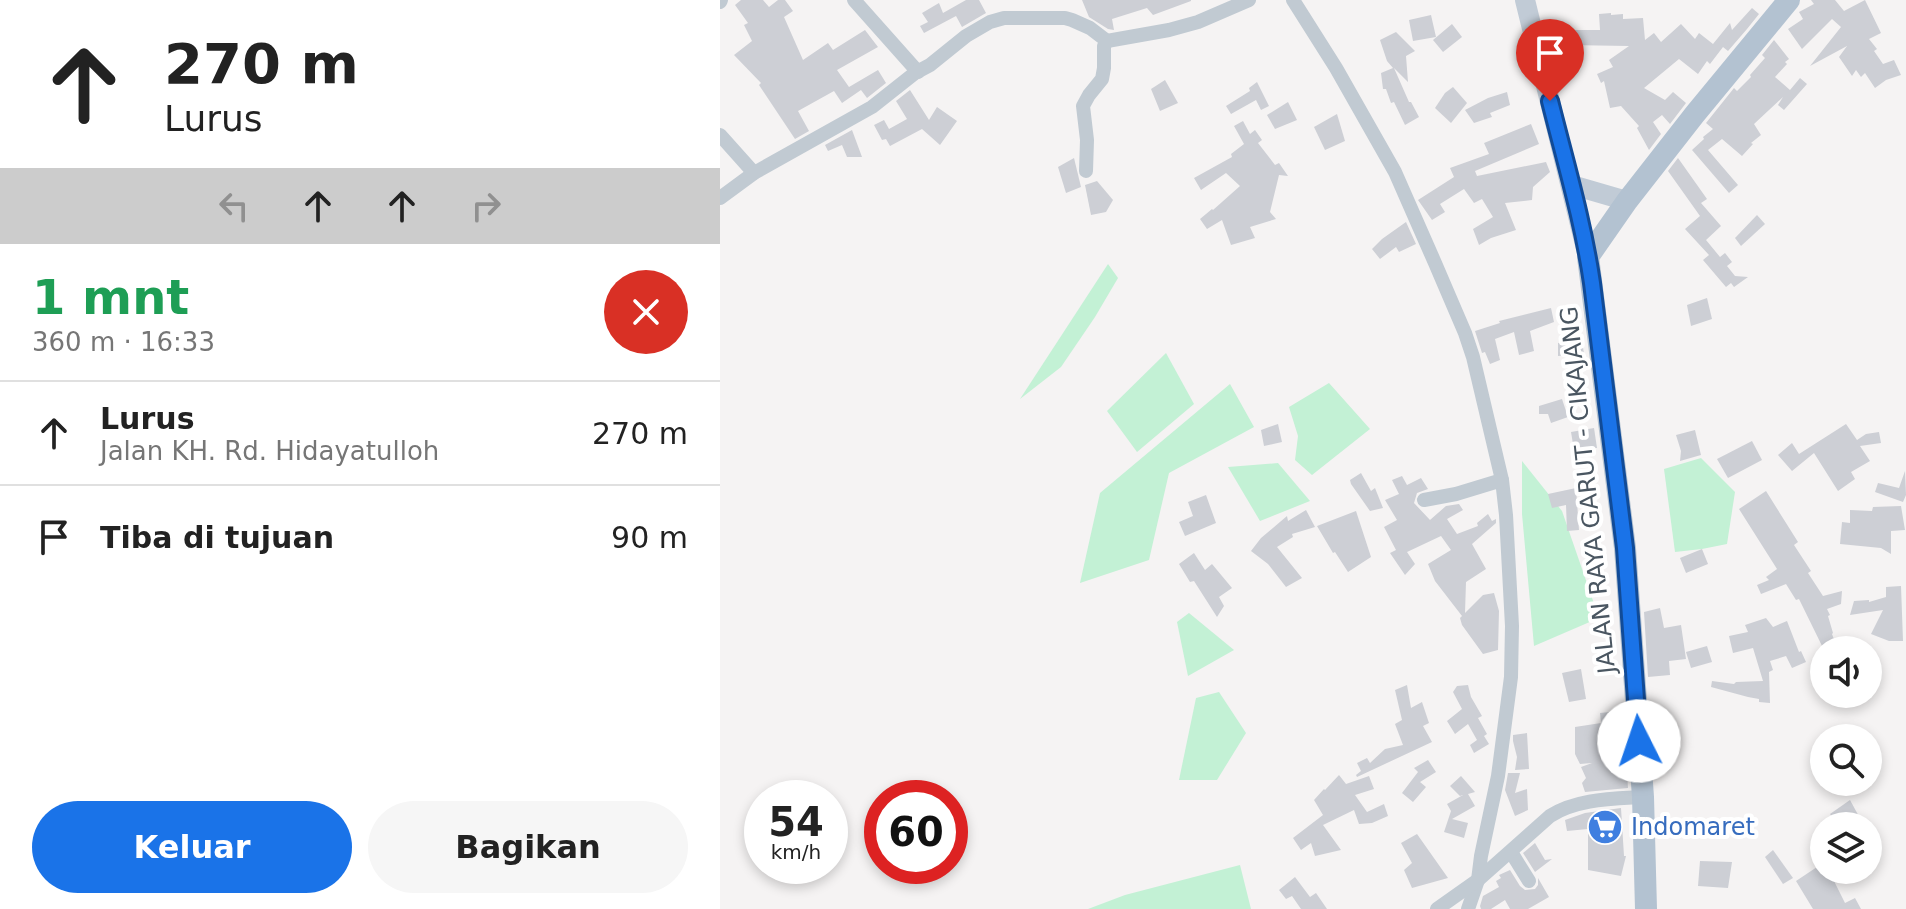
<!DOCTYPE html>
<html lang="id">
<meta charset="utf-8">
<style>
body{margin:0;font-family:"DejaVu Sans",sans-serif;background:#f6f6f6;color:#222;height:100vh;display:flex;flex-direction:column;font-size:30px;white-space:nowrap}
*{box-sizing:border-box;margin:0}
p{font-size:26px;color:#767676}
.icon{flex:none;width:44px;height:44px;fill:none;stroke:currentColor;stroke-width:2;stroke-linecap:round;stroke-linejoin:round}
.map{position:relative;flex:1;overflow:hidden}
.side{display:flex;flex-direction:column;background:#fff;width:720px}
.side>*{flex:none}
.hud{background:#fff;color:#222;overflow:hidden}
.controls{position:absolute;left:1090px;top:636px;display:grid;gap:16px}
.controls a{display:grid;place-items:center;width:72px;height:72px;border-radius:50%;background:#fff;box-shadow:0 4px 12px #0003;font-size:40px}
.speed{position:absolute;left:24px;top:780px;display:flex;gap:16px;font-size:40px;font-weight:700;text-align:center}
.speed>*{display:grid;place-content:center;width:104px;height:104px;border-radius:50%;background:#fff;box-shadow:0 4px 12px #0003;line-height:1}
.speed small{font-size:20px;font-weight:400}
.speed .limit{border:12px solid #d22;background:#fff;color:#111}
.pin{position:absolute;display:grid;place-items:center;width:68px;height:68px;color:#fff;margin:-82px -34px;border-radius:50% 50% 50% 0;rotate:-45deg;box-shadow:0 0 8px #0007}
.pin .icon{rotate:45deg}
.me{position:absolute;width:88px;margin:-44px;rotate:356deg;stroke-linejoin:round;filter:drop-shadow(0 0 6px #0008)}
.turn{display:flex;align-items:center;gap:28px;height:168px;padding:0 32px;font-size:36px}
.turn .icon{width:104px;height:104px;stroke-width:2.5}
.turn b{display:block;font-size:56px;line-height:68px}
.lanes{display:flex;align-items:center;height:76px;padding:0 32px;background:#0003;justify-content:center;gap:40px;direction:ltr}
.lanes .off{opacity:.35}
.round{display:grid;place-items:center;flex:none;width:84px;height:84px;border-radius:42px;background:#f6f6f6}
.head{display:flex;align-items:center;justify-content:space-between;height:136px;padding:0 32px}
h1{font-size:48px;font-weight:700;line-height:60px;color:#1e9e55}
.cta{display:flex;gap:16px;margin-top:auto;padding:16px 32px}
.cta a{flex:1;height:92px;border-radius:48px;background:#1a73e8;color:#fff;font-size:32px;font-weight:700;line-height:92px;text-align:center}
.cta a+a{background:#f6f6f6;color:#222}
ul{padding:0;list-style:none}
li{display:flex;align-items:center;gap:24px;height:104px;padding:0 32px;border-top:2px solid #e0e0e0}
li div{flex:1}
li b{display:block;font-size:30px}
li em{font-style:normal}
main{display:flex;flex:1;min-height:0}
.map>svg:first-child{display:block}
</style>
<main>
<section class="side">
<div class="hud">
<div class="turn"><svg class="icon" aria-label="ahead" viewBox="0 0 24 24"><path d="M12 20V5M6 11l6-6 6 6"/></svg><div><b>270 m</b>Lurus</div></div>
<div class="lanes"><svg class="icon off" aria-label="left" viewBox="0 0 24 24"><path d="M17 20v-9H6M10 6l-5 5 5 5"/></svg><svg class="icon" aria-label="ahead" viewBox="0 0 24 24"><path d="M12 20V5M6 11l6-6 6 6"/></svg><svg class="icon" aria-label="ahead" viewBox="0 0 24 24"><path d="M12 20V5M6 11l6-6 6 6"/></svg><svg class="icon off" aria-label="right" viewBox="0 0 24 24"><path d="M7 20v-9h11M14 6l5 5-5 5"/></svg></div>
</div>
<div class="head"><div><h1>1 mnt</h1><p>360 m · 16:33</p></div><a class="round" style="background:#d93025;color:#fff"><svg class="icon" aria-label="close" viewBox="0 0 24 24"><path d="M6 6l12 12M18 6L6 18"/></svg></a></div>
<ul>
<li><svg class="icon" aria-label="ahead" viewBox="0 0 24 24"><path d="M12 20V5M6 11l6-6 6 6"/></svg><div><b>Lurus</b><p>Jalan KH. Rd. Hidayatulloh</p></div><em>270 m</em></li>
<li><svg class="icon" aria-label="arrive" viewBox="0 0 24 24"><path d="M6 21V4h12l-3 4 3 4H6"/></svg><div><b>Tiba di tujuan</b></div><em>90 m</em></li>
</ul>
<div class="cta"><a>Keluar</a><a>Bagikan</a></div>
</section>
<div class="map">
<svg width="1186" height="909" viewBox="0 0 1186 909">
<rect width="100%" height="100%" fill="#f5f3f3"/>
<g fill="#c3f1d5">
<polygon points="388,264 398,278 375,317 341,367 300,399"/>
<polygon points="446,353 474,404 417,452 387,411"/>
<polygon points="609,383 650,429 592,475 575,460 578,436 569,407"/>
<polygon points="510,384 534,427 449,473 429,560 360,583 380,493"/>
<polygon points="981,458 1015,492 1007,544 982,549 955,552 944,469"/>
<polygon points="802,461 842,511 879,618 814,646 802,514"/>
<polygon points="558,463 590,501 540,521 508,467"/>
<polygon points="469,613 514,650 468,676 457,622"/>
<polygon points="499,692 526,733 497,780 459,780 476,698"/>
<polygon points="520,865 531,909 368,909 405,895"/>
</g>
<g fill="#cdcfd5">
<polygon points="21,0 43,0 49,7 58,0 65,0 73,11 64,17 83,60 108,43 113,50 145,30 158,47 117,70 129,87 158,70 166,83 147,98 141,90 122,103 114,91 78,111 89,131 75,139 39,85 41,83 14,55 32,41 24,25 28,23 15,5"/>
<polygon points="246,0 259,0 266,13 242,27 236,16 204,33 200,26 208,22 202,13 219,3 223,13"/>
<polygon points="362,0 471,0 471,1 433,15 427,8 392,19 394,30 388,29 369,17"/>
<polygon points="1091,0 1115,0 1124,11 1145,0 1161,33 1149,39 1157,49 1154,51 1163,64 1174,60 1181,75 1166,80 1155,88 1145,73 1141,77 1136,70 1132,76 1119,57 1127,46 1090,66 1121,27 1112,19 1082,49 1068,29 1083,19 1079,12 1094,4"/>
<polygon points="1032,8 1039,14 1027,29 1008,51 1003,47 990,64 987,61 978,74 959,59 924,88 945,100 953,92 966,103 950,124 942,115 933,122 941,134 929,150 917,128 919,126 901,106 890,108 884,81 881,83 877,74 893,67 889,60 909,46 847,45 847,30 880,30 879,14 891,13 891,15 903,14 903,19 923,18 925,40 934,33 941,42 961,24 975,39 979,33 993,44 1010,23 1012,30"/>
<polygon points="711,15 716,37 693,41 689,20"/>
<polygon points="732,24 742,37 723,52 713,40"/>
<polygon points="676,32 695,51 686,56 688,82 674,68 689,102 691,102 699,117 685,125 674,102 671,103 666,89 663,89 661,73 673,68 667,61 660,40"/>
<polygon points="1054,40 1069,59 1065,62 1067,64 1055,77 1070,90 1080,78 1087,84 1064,110 1058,105 1063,97 1034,124 1041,135 1031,143 1033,144 1022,156 1002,139 988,150 1018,185 1009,193 972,150 984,139 983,137 993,129 986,123 1014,88 1017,91 1031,77 1030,75 1045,58 1042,55"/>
<polygon points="445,80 458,103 440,111 431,89"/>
<polygon points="537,82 549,106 541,110 536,100 511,114 506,106 530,91 529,88"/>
<polygon points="733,87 747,103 731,123 715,108 725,93"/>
<polygon points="190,90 209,120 217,107 237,121 220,145 202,129 170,146 166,139 162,140 154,125 164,120 169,129 187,119 176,101"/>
<polygon points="787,92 790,105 770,113 772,117 754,123 745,110 768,98"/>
<polygon points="568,102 577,120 555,129 547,115"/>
<polygon points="617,114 625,141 605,150 594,127"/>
<polygon points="523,121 530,134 535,130 542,140 538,143 555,165 559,163 568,176 559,175 550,212 556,219 530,227 535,238 511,245 502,220 487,229 480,219 492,209 493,210 520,186 506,173 481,190 474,178 512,157 511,154 524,144 514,126"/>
<polygon points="811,124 819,144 755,171 757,176 826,162 830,172 813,187 812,200 785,203 796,230 771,238 759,245 753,229 773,217 762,199 754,203 744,189 720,204 725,212 712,220 698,200 734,177 730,168 769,154 764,143"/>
<polygon points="132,130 142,157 127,157 122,145 108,151 105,145"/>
<polygon points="354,158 361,187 346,193 338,167"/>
<polygon points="958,158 987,199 981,203 1001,226 986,240 1000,257 1005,253 1012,262 1007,266 1015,276 1028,277 1014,287 1011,283 1006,287 983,260 989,255 965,229 980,216 948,171"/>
<polygon points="377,181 393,200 386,212 371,215 365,185"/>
<polygon points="1037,215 1045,224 1021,246 1015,238"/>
<polygon points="686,222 696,244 679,252 676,247 660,259 652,249 662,239"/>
<polygon points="987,298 992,319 971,326 967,305"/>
<polygon points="831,308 834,322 810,331 814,351 799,355 794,332 775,339 780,360 770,364 765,352 762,353 755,331 780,323 779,321"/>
<polygon points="862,341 864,354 838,356 838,343"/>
<polygon points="842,399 848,417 831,423 828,414 819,414 819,406"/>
<polygon points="558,424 562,442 544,446 541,430"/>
<polygon points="1126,424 1137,440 1146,434 1159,432 1161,443 1140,446 1150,461 1131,472 1135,479 1118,491 1094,453 1072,471 1058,455 1072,443 1079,454"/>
<polygon points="874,428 877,448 854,450 851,432"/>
<polygon points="975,430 981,455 960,461 961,451 956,435"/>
<polygon points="1032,441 1042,460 1008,478 997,459"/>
<polygon points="1185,471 1186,495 1183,502 1155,492 1158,483 1179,488"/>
<polygon points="641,473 651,491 655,488 663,508 650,511 631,484 630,480"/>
<polygon points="682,476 687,485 701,478 708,489 697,493 694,503 710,520 726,506 739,504 743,510 727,519 737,534 758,526 757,523 768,514 772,521 776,519 776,523 752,544 766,569 746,582 745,613 763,595 774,593 779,611 778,650 763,654 742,625 740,618 742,616 715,581 708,564 731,550 721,536 687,552 695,564 685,575 670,553 676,550 664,527 677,520 665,500 679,494 672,480"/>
<polygon points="856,488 859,530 847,531 846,505 832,508 828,494"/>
<polygon points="1046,491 1078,542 1074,545 1091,571 1088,573 1103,596 1122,591 1121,604 1107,609 1110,615 1108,616 1113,633 1112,634 1118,650 1104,650 1079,599 1076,600 1066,584 1041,594 1037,585 1049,580 1046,577 1057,569 1019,509"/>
<polygon points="486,495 496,523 465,536 459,522 473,516 468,502"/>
<polygon points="1181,506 1185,530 1171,531 1171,554 1161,548 1120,544 1122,522 1130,523 1130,510 1152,511 1153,507"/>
<polygon points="586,510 595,527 572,534 573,537 557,547 582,578 566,587 548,564 531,551 541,538 567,516 568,521"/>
<polygon points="636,511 651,557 628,572 615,552 613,553 597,526"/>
<polygon points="982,549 988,564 966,573 960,558"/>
<polygon points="474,553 485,570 492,564 512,588 499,597 504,606 497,617 474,581 470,582 459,564"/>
<polygon points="1181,586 1183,641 1169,641 1151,634 1163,610 1130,615 1134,601 1149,600 1149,602 1166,597 1166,587"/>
<polygon points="940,608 944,628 961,625 966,659 949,661 950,675 928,677 924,612"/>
<polygon points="1046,618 1053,627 1067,621 1079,652 1081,651 1086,662 1072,668 1066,656 1050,661 1053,670 1049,672 1050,703 1039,702 1039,699 1028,697 991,687 992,681 1014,684 1016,682 1043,681 1033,648 1013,653 1009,636 1028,632 1025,625"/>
<polygon points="987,646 992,662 971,668 966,652"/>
<polygon points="861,669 866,699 849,702 842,673"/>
<polygon points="687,685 691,708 702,702 709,723 703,726 712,742 637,777 636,775 641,771 637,763 647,758 650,763 665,749 683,745 675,724 682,720 675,690"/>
<polygon points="748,685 751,697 762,716 758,718 767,734 764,736 769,744 754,753 750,745 757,740 748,724 735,734 727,721 742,709 733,692 737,686"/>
<polygon points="900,711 901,734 904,758 906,758 908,788 865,792 862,783 866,778 861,767 872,763 860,764 855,754 855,727 881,723 880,713"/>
<polygon points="807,733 809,769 795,770 797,757 793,741 793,735"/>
<polygon points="708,760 716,772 700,782 706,787 693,802 682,793 698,772 694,768"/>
<polygon points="788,773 800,773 795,793 807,789 808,810 795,816 785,790"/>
<polygon points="619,775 626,784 649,776 654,789 635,795 647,812 664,804 668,816 652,823 639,824 634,810 603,825 621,850 595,856 591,843 581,850 573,838 603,815 594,800 604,789 605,790"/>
<polygon points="741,776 755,792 748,794 755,806 732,819 748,823 744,838 724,832 731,811 727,804 743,795 740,796 730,786"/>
<polygon points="1130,800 1142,822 1133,826 1118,826 1110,814"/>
<polygon points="901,808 904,856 906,856 901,876 868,870 868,829 847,831 845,820 865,813"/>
<polygon points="697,834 728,878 692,888 684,870 692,863 681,843"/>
<polygon points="815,843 825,860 832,859 815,872 803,853"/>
<polygon points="1053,850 1073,878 1063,884 1045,857"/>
<polygon points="980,861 1012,862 1008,888 978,886"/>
<polygon points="1097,867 1114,881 1125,903 1135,898 1141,909 1093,909 1076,881"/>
<polygon points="790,870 800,886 805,890 815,889 818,885 818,878 829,897 808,909 790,909 785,900 771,909 761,909 760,906 763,896 779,887 776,881 781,878 779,875"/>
<polygon points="575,877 590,897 596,893 607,909 581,909 572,896 566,899 559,890"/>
</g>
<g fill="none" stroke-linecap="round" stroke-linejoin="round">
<g stroke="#c1cad2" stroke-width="14">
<polyline points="134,0 198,72"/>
<polyline points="573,0 616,68 675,172 715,263 745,333 753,357 782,480 786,515 792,626 791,677 778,776 761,856 758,880 748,909"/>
<polyline points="0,2 1,0"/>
<polyline points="387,41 449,30 478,22 529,0"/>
<polyline points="0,135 34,173"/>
<polyline points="0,198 34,173 152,107 195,73 210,65 246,36 270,22 284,18 345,18 352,20 370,28 387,41 384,46 384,68 382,79 369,95 363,106 367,140 366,171"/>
<polyline points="704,500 736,494 782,480"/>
<polyline points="791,852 809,881"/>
<path d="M717 909 758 880 830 816C857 799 891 799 923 797"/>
</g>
<g stroke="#c1cbd6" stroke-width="20">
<polyline points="805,0 868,257"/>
<polyline points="852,185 907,201"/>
</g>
<polyline stroke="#b3c2d1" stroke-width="22" points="926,909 923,797 905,548 868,257 907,201 975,114 1069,0"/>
</g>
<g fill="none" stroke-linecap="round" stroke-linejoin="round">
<g stroke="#114b97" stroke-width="20">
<path id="route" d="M830 101C845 161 863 221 872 283L905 548 919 741"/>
</g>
<use href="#route" stroke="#1a73e8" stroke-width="14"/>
</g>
<defs>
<g id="supermarket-disc" transform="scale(1.8)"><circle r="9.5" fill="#3f7fe0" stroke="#fff"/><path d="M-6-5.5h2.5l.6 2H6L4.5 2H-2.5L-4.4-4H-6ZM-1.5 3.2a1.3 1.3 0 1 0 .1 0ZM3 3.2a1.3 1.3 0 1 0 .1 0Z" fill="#fff"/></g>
</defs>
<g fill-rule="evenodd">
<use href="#supermarket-disc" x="885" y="827"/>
</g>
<g text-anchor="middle" stroke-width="8" stroke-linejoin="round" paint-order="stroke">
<g font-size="24" fill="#4a5661" stroke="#fff">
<text transform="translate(868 490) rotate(-96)" y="8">JALAN RAYA GARUT - CIKAJANG</text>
</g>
<g font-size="24" fill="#366cbe" stroke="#fff" text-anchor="start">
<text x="911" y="835">Indomaret</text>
</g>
</g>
</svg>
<div class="controls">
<a><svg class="icon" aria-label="sound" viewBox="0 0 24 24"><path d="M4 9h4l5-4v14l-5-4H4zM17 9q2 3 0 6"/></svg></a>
<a><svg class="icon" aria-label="search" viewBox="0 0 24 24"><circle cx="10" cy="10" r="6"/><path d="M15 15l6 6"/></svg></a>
<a><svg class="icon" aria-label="layers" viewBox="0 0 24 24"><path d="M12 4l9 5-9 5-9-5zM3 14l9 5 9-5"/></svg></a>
</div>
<div class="speed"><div>54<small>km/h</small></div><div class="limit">60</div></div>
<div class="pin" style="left:830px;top:101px;background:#d93025"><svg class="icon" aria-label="arrive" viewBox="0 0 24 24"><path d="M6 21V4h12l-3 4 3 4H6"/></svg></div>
<svg class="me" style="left:919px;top:741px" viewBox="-20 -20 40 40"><circle r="19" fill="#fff"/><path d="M0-13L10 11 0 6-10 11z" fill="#1a73e8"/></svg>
</div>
</main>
